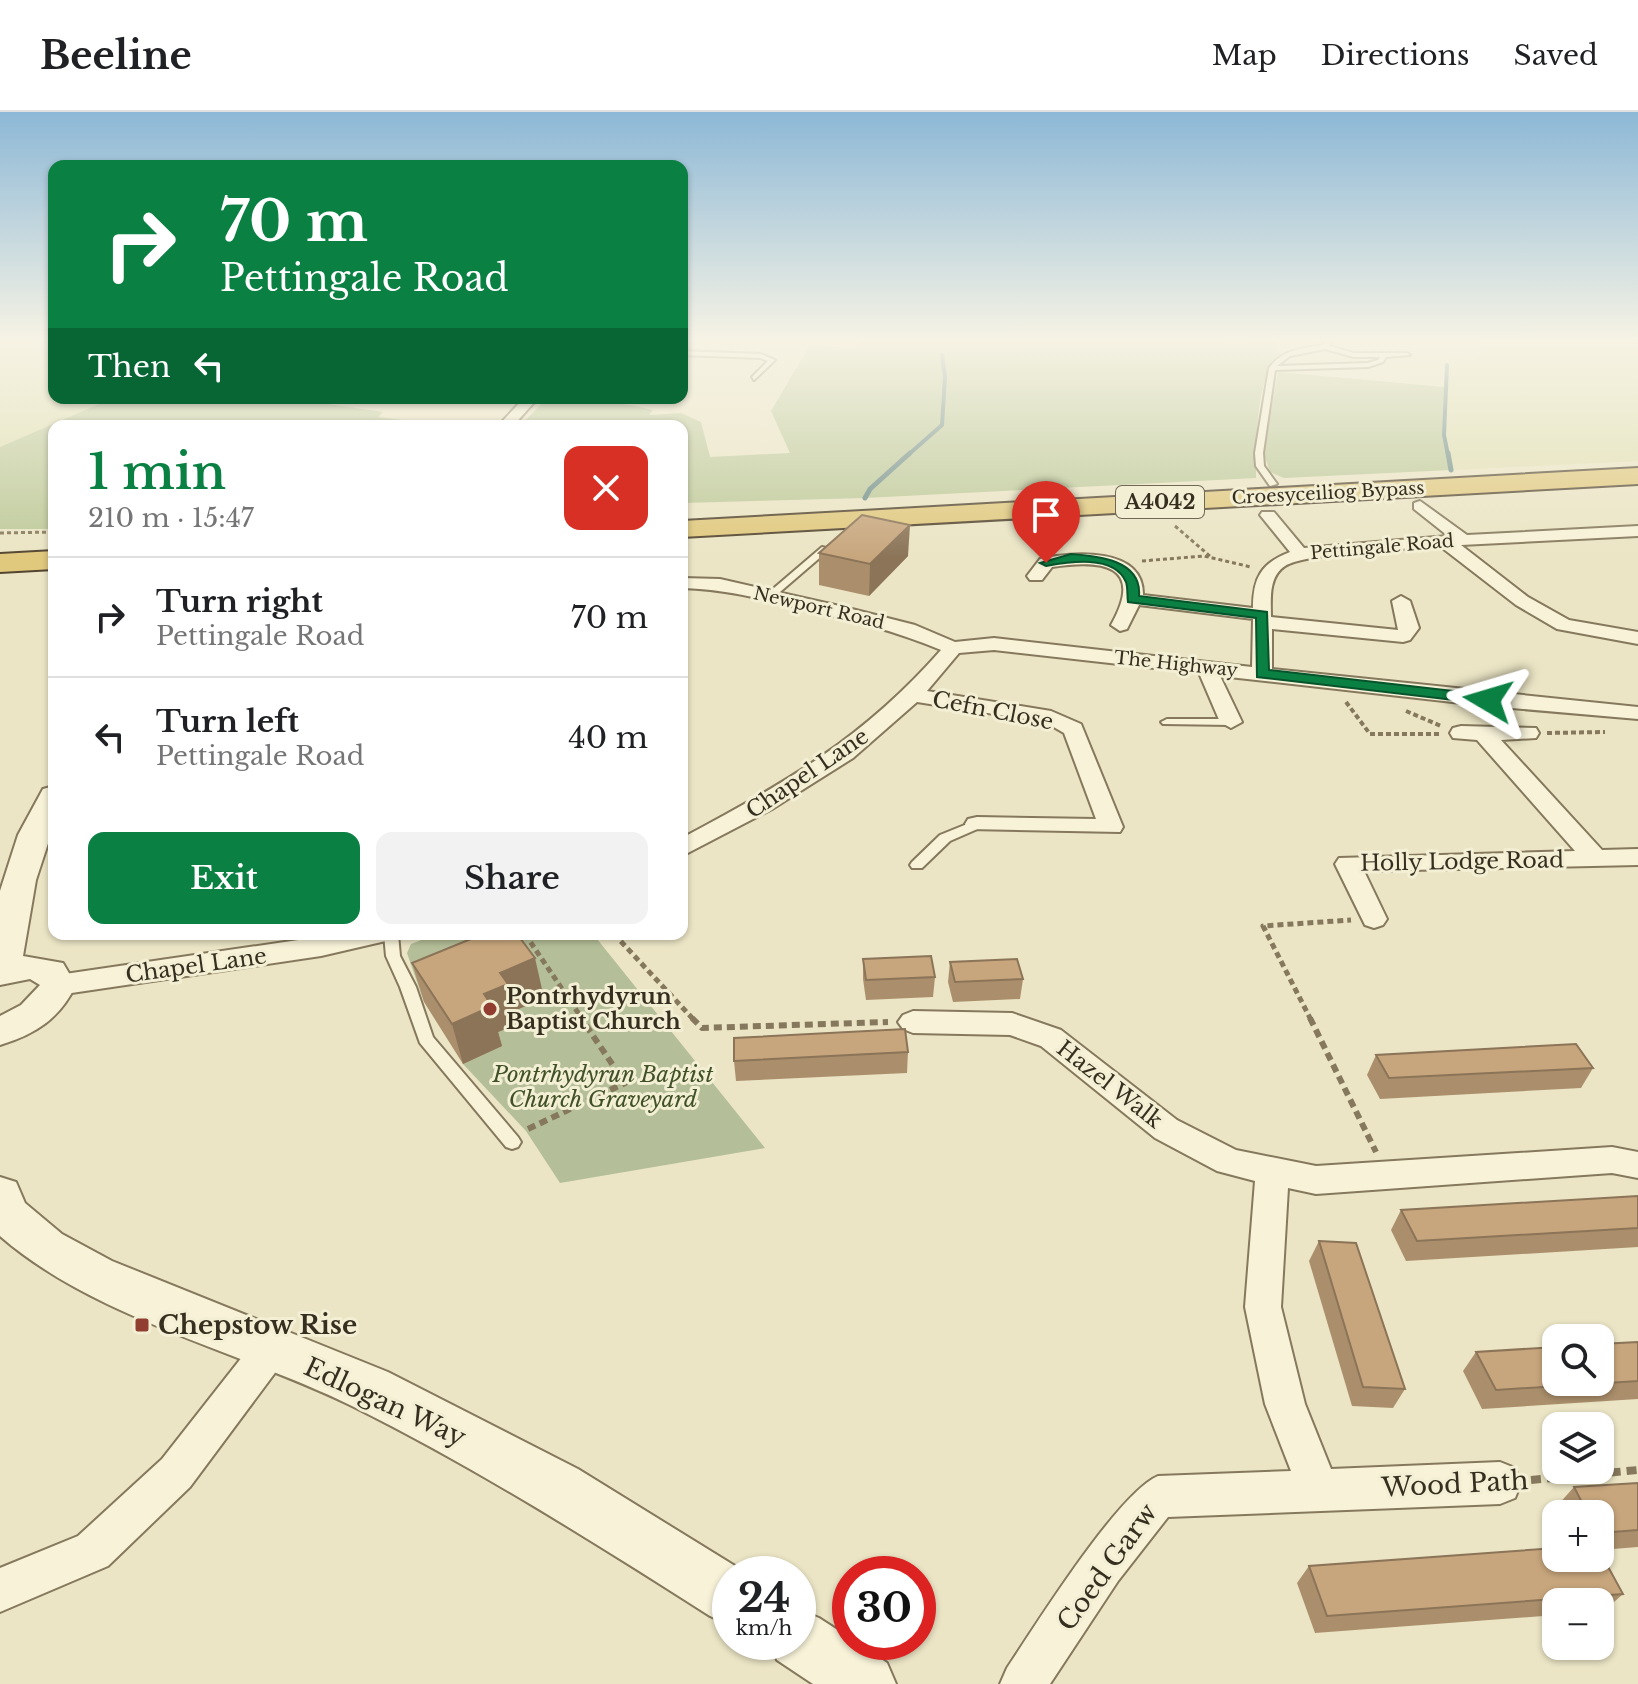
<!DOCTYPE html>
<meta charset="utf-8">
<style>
body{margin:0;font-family:"Libre Baskerville",serif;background:#f2f2f2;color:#202124;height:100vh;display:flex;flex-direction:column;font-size:30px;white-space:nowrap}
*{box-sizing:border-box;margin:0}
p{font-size:26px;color:#757577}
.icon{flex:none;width:44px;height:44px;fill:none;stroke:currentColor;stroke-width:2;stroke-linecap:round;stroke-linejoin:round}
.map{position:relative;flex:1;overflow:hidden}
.side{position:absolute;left:48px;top:308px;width:640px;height:520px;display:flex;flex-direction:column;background:#fff;border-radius:16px;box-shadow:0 2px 6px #0004}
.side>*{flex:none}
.top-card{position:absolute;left:48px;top:48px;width:640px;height:244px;border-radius:16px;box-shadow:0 2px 6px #0004;background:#0b8043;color:#fff;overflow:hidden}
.buttons{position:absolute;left:1542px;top:1212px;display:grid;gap:16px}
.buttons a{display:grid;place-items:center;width:72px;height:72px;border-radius:16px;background:#fff;box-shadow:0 2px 6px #0004;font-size:40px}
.speed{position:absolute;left:712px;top:1444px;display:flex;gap:16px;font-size:40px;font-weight:700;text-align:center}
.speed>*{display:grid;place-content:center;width:104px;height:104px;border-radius:50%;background:#fff;box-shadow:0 2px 6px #0004;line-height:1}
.speed small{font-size:20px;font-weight:400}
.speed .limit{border:12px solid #d22;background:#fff;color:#111}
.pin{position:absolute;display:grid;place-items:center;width:68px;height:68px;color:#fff;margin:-82px -34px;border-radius:50% 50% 50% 0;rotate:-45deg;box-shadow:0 0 8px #0007}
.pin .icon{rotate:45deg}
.me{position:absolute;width:88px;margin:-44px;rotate:277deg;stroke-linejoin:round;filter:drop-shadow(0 0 6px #0008)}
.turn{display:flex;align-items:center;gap:28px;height:168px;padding:0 40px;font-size:36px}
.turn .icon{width:104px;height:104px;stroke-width:2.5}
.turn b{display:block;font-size:56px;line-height:68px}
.then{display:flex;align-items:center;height:76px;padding:0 40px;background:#0003;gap:16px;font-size:30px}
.round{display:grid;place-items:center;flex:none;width:84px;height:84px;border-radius:16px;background:#f2f2f2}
.headline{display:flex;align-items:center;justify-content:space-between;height:136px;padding:0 40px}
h1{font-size:48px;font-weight:600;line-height:60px;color:#0b8043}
.button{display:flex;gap:16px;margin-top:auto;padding:16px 40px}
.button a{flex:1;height:92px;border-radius:16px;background:#0b8043;color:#fff;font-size:32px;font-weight:600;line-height:92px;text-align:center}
.button a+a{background:#f2f2f2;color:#202124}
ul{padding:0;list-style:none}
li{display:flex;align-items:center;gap:24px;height:120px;padding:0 40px;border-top:2px solid #e0e0e0}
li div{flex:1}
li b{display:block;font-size:30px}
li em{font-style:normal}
header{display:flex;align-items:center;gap:48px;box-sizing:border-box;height:112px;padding:0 40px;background:#fff;border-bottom:2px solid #e0e0e0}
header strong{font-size:38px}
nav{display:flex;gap:44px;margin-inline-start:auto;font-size:28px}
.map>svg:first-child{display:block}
</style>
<header>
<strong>Beeline</strong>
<nav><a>Map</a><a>Directions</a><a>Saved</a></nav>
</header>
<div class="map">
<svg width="1638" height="1572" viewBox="0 0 1638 1572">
<rect width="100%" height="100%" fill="#ebe5c5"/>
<g fill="#e1e0b3">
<polygon points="1464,226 1638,226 1638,349 1451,358 1444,323 1447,253 1449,246 1475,249 1483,229"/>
<polygon points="0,237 54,237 54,286 113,286 0,335"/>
</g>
<g fill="#bdc999">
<path d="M866 226H1221L1220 229C1240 231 1257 228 1277 229V238L1281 241C1254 265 1257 331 1256 366L865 386 682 391V314H520L547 286H596L653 298 649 303 681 301 701 310 710 345 790 341 771 299 810 233 855 236Z"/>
<polygon points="1278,260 1444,275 1444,323 1451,358 1284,366 1270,360 1263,339"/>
<polygon points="113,286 287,286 383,300 378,305 451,314 54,314 54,417 0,417 0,335"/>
</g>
<polygon fill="#b4be98" points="437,822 593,822 765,1036 560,1071 526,1019 463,952 501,934 494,922 510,901 543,885 517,851 424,890 407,841 411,832"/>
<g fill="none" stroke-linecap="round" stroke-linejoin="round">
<g stroke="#6e8d89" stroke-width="4">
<polyline points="1447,253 1444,323 1448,343"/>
<polyline points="908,343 942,313 945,265 942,243"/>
</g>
<g stroke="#6e8d89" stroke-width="5">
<polyline points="1448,341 1451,358"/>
<polyline points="865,386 870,377 910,341"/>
</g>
<g stroke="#85785c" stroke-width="4">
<g id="service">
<polygon points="682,226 685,226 685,227 682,229"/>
<path d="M1327 226H1333L1329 234 1354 241H1407L1410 243 1386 245 1383 250 1368 255 1275 258 1263 341 1264 354 1277 372 1270 374 1256 354 1255 341 1269 256C1282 238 1302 236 1323 233ZM1325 237 1354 245H1380L1378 248 1368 251 1277 254 1290 244Z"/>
<polygon points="682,239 761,242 775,248 754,268 752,265 768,249 760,246 682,243"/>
<polygon points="822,435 830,437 773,486 767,486 767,482"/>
<polygon points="1167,607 1231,607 1237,610 1231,613 1163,612 1161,610"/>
<polygon points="977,708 983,712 982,715 950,729 922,756 912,756 910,753 912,750 940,723"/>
<polygon points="384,822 398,822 400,844 416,875 433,925 518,1025 521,1030 518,1035 512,1037 506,1035 420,931 400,875 386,844"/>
</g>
</g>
<g stroke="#85785c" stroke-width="4">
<g id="minor">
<polygon points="524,286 538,286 513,314 498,314"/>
<path d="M1420 389 1467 423 1638 414V424L1461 433 1528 485 1569 508 1638 520V532L1557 517 1516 493 1441 435C1411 436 1305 441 1285 454 1268 465 1271 488 1271 505L1398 518 1392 489 1401 484 1410 489 1419 516 1410 528 1403 530 1272 517V557L1638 595V607L1488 594 1220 564 1242 610 1231 616 1220 610 1199 561 994 538 959 541 927 579 1051 599 1081 612 1123 715 1120 720 968 717 965 712 968 707 977 705 1096 707 1064 621 1045 610 917 590 853 646 772 697 682 744V726C784 672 864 626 941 538 896 519 851 508 804 497 763 487 724 477 682 476V466L720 467 844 495 915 513 955 530 994 526 1252 555 1253 507 1139 493 1127 517 1120 519 1111 513C1145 453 1103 447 1052 455L1042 468H1030L1027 464 1040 447C1071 440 1144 434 1143 483L1253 496C1253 466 1261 451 1290 440L1260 403 1262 400H1274L1304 436 1448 424 1414 397V391Z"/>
<polygon points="1461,614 1536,616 1539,621 1536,626 1501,628 1602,738 1638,737 1638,753 1364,759 1387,807 1383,813 1374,816 1365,813 1335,752 1339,746 1575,739 1477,628 1453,626 1450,621 1453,616"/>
<polygon points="339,822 393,822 390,828 321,844 58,883 48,880 44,873 48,866 58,863"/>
<path d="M913 899 1012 901 1061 918 1177 1008 1236 1038 1316 1054 1612 1035 1638 1040V1066L1612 1061 1316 1082 1288 1076 1281 1195 1305 1292 1331 1357 1500 1350 1515 1356 1521 1371 1515 1386 1500 1392 1168 1405 1118 1469 1050 1572H1000L1007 1556C1035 1514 1118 1381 1158 1364L1291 1359 1265 1292 1245 1195 1255 1069 1217 1059 1155 1026 1041 934 1010 923 913 921 903 917 898 910 903 903Z"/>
<polygon points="270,1220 283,1226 289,1238 283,1250 190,1375 108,1454 0,1500 0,1456 78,1424 162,1347 257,1226"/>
</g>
</g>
<g stroke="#85785c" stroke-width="4">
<g id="tertiary">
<path d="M54 674V713L36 768 23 844 63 851 76 873C59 907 36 922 0 933V904L21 893 40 873 30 867 0 873V779L18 723 43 677Z"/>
<path d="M0 1065 16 1070 25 1091 62 1122 112 1149 388 1260 578 1357 748 1462H730V1513L710 1504C594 1430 478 1357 354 1295 241 1239 95 1207 0 1124Z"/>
<polygon points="798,1497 819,1506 850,1526 850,1530 856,1530 887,1551 896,1572 813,1572 777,1548 770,1530 798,1530"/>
</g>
</g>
<g stroke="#534530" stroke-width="4">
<g id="trunk">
<polygon points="1638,356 1638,372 682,425 682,409"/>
<polygon points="54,439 54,457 0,460 0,442"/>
</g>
</g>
<g stroke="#85785c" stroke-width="3" stroke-dasharray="4 3" stroke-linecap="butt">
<polyline points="1175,414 1211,445"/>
<polyline points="0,421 54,420"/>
<polyline points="1142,449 1204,444 1251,455"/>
</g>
<g stroke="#85785c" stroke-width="4" stroke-dasharray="5 3" stroke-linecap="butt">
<polyline points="1346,590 1370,622 1440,622"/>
<polyline points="1406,599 1441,614"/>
<polyline points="1547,621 1605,620"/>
</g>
<g stroke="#85785c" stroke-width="5" stroke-dasharray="6 4" stroke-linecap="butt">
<polyline points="203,822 221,824"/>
<polyline points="525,822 583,908"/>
<polyline points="614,822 694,908"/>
<polyline points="1311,908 1263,814 1351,808"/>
</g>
<g stroke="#85785c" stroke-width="6" stroke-dasharray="8 5" stroke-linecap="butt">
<polyline points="692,906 702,916 888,910"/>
<polyline points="1310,906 1376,1040"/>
<polyline points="528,1017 625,971 581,906"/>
</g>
<polyline stroke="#85785c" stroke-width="8" stroke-dasharray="10 6" stroke-linecap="butt" points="1531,1368 1638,1358"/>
<use href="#service" fill="#f7f2d8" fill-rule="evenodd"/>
<use href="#minor" fill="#f7f2d8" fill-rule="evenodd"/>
<use href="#tertiary" fill="#f7f2d8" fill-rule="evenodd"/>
<use href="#trunk" fill="#e0c87d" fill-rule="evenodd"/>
</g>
<g fill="#ab8f6c">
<polygon points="819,441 908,444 869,484 819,473"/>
<polygon points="863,847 935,865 933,885 866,888 863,867"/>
<polygon points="950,850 1023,867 1020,887 953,890 948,870"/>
<polygon points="412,851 544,886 514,899 517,912 498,920 502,934 463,952 424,890"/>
<polygon points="908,940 907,961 736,969 734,949"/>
<polygon points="1376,943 1593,956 1581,976 1380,987 1367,963"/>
<polygon points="1638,1084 1638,1135 1406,1149 1391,1118 1401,1098"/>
<polygon points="1319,1129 1405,1277 1393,1296 1352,1294 1309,1149"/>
<polygon points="1638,1230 1638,1287 1482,1297 1463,1259 1476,1240"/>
<polygon points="1638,1371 1638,1435 1600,1438 1600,1402 1562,1402 1557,1394 1574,1375"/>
<polygon points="1309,1454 1623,1482 1604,1499 1600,1499 1600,1490 1556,1490 1556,1503 1315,1521 1297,1471"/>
</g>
<g fill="#8b7458">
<polygon points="910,413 908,444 869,484 870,452"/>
<polygon points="535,846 544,886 514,899 517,912 498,920 502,934 463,952 452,912 484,882 500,861"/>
</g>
<g fill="#c7a67d" stroke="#8b7458" stroke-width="2">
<polygon points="862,403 910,413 870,452 819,441"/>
<polygon points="483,822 517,822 535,846 500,861 508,872 484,882 492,894 452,912 412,851"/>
<polygon points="931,844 935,865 866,868 863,847"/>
<polygon points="1017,847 1023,867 955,870 950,850"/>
<polygon points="905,917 908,940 734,949 734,926"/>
<polygon points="1576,932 1593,956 1389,966 1376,943"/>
<polygon points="1638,1084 1638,1116 1417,1129 1401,1098"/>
<polygon points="1319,1129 1356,1131 1405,1277 1363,1275"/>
<polygon points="1638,1230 1638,1269 1496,1278 1476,1240 1556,1235 1556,1270 1600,1270 1600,1232"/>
<polygon points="1638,1371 1638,1418 1600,1421 1600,1402 1588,1402 1574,1375"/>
<polygon points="1556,1436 1556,1446 1600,1446 1600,1440 1623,1482 1327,1504 1309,1454"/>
</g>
<linearGradient id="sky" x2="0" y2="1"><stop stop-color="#8db8d6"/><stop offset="0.51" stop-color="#f6f3e5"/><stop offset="1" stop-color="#f6f3e5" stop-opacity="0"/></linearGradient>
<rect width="1638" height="446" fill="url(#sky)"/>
<path fill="#0b8043" stroke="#07532c" stroke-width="2" d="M1071 442C1098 444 1142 448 1139 484L1267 500 1269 558 1488 583 1495 588 1488 592 1257 565 1256 506 1128 490C1127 484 1128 476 1126 470 1114 442 1068 450 1046 454L1040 451Z"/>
<g fill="#913d30" stroke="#f3efd4" stroke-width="3">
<circle cx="490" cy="897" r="8"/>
<rect x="134" y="1205" width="16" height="16" rx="4"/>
</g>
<g text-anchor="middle" stroke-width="6" stroke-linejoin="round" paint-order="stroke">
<g font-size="18" fill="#362e1f" stroke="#f3efd4">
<text transform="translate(1328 381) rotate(-3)" y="6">Croesyceiliog Bypass</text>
<text transform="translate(1382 435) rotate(-5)" y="6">Pettingale Road</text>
<text transform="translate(819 496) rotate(13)" y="6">Newport Road</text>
<text transform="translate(1176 552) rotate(6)" y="6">The Highway</text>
</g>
<rect fill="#f3efd4" stroke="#6f6855" stroke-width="2" x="1116" y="374" width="88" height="32" rx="6"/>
<g font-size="20" font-weight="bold" fill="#362e1f">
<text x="1160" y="397">A4042</text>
</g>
<g font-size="22" fill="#362e1f" stroke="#f3efd4">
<text transform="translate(993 598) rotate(11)" y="8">Cefn Close</text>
<text transform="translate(807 661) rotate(-34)" y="8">Chapel Lane</text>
<text transform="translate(1462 749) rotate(-1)" y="8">Holly Lodge Road</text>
<text transform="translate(196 853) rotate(-8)" y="8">Chapel Lane</text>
<text transform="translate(1110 972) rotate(38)" y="8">Hazel Walk</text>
</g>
<g font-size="22" font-weight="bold" fill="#362e1f" stroke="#f3efd4" text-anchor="start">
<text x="506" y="892">Pontrhydyrun<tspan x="506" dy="25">Baptist Church</tspan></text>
</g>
<g font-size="22" font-style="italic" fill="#415127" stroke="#f3efd4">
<text x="603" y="970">Pontrhydyrun Baptist<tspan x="603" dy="25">Church Graveyard</tspan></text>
</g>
<g font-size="26" font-weight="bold" fill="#362e1f" stroke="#f3efd4" text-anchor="start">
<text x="158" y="1222">Chepstow Rise</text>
</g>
<g font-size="26" fill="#362e1f" stroke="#f3efd4">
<text transform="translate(385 1290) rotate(25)" y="9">Edlogan Way</text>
<text transform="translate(1455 1372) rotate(-3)" y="9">Wood Path</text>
<text transform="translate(1107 1455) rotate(-54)" y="9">Coed Garw</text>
</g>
</g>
</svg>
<div class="buttons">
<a><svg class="icon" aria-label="search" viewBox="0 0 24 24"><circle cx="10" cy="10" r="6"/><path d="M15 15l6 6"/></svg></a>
<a><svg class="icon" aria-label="layers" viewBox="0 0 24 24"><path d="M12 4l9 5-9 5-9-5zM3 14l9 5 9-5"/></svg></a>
<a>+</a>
<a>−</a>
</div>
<div class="speed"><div>24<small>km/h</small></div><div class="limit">30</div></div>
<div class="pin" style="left:1046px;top:451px;background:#d93025"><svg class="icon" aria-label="arrive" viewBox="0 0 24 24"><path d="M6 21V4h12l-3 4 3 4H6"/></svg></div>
<svg class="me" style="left:1488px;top:588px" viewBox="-20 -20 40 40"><path d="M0-17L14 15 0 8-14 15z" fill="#0b8043" stroke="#fff" stroke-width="4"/></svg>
<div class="top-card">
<div class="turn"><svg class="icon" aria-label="right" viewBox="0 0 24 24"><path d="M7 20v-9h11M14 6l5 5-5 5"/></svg><div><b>70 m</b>Pettingale Road</div></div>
<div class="then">Then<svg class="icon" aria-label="left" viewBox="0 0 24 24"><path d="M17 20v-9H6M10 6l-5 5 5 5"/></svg></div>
</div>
<section class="side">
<div class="headline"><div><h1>1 min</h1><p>210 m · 15:47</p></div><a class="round" style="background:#d93025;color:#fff"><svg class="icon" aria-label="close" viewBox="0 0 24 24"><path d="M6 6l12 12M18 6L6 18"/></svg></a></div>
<ul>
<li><svg class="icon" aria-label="right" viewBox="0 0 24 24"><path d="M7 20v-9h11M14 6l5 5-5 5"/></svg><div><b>Turn right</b><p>Pettingale Road</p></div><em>70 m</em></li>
<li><svg class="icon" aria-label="left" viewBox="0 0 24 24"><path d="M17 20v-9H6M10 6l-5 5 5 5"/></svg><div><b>Turn left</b><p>Pettingale Road</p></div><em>40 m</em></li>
</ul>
<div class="button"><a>Exit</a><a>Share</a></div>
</section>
</div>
